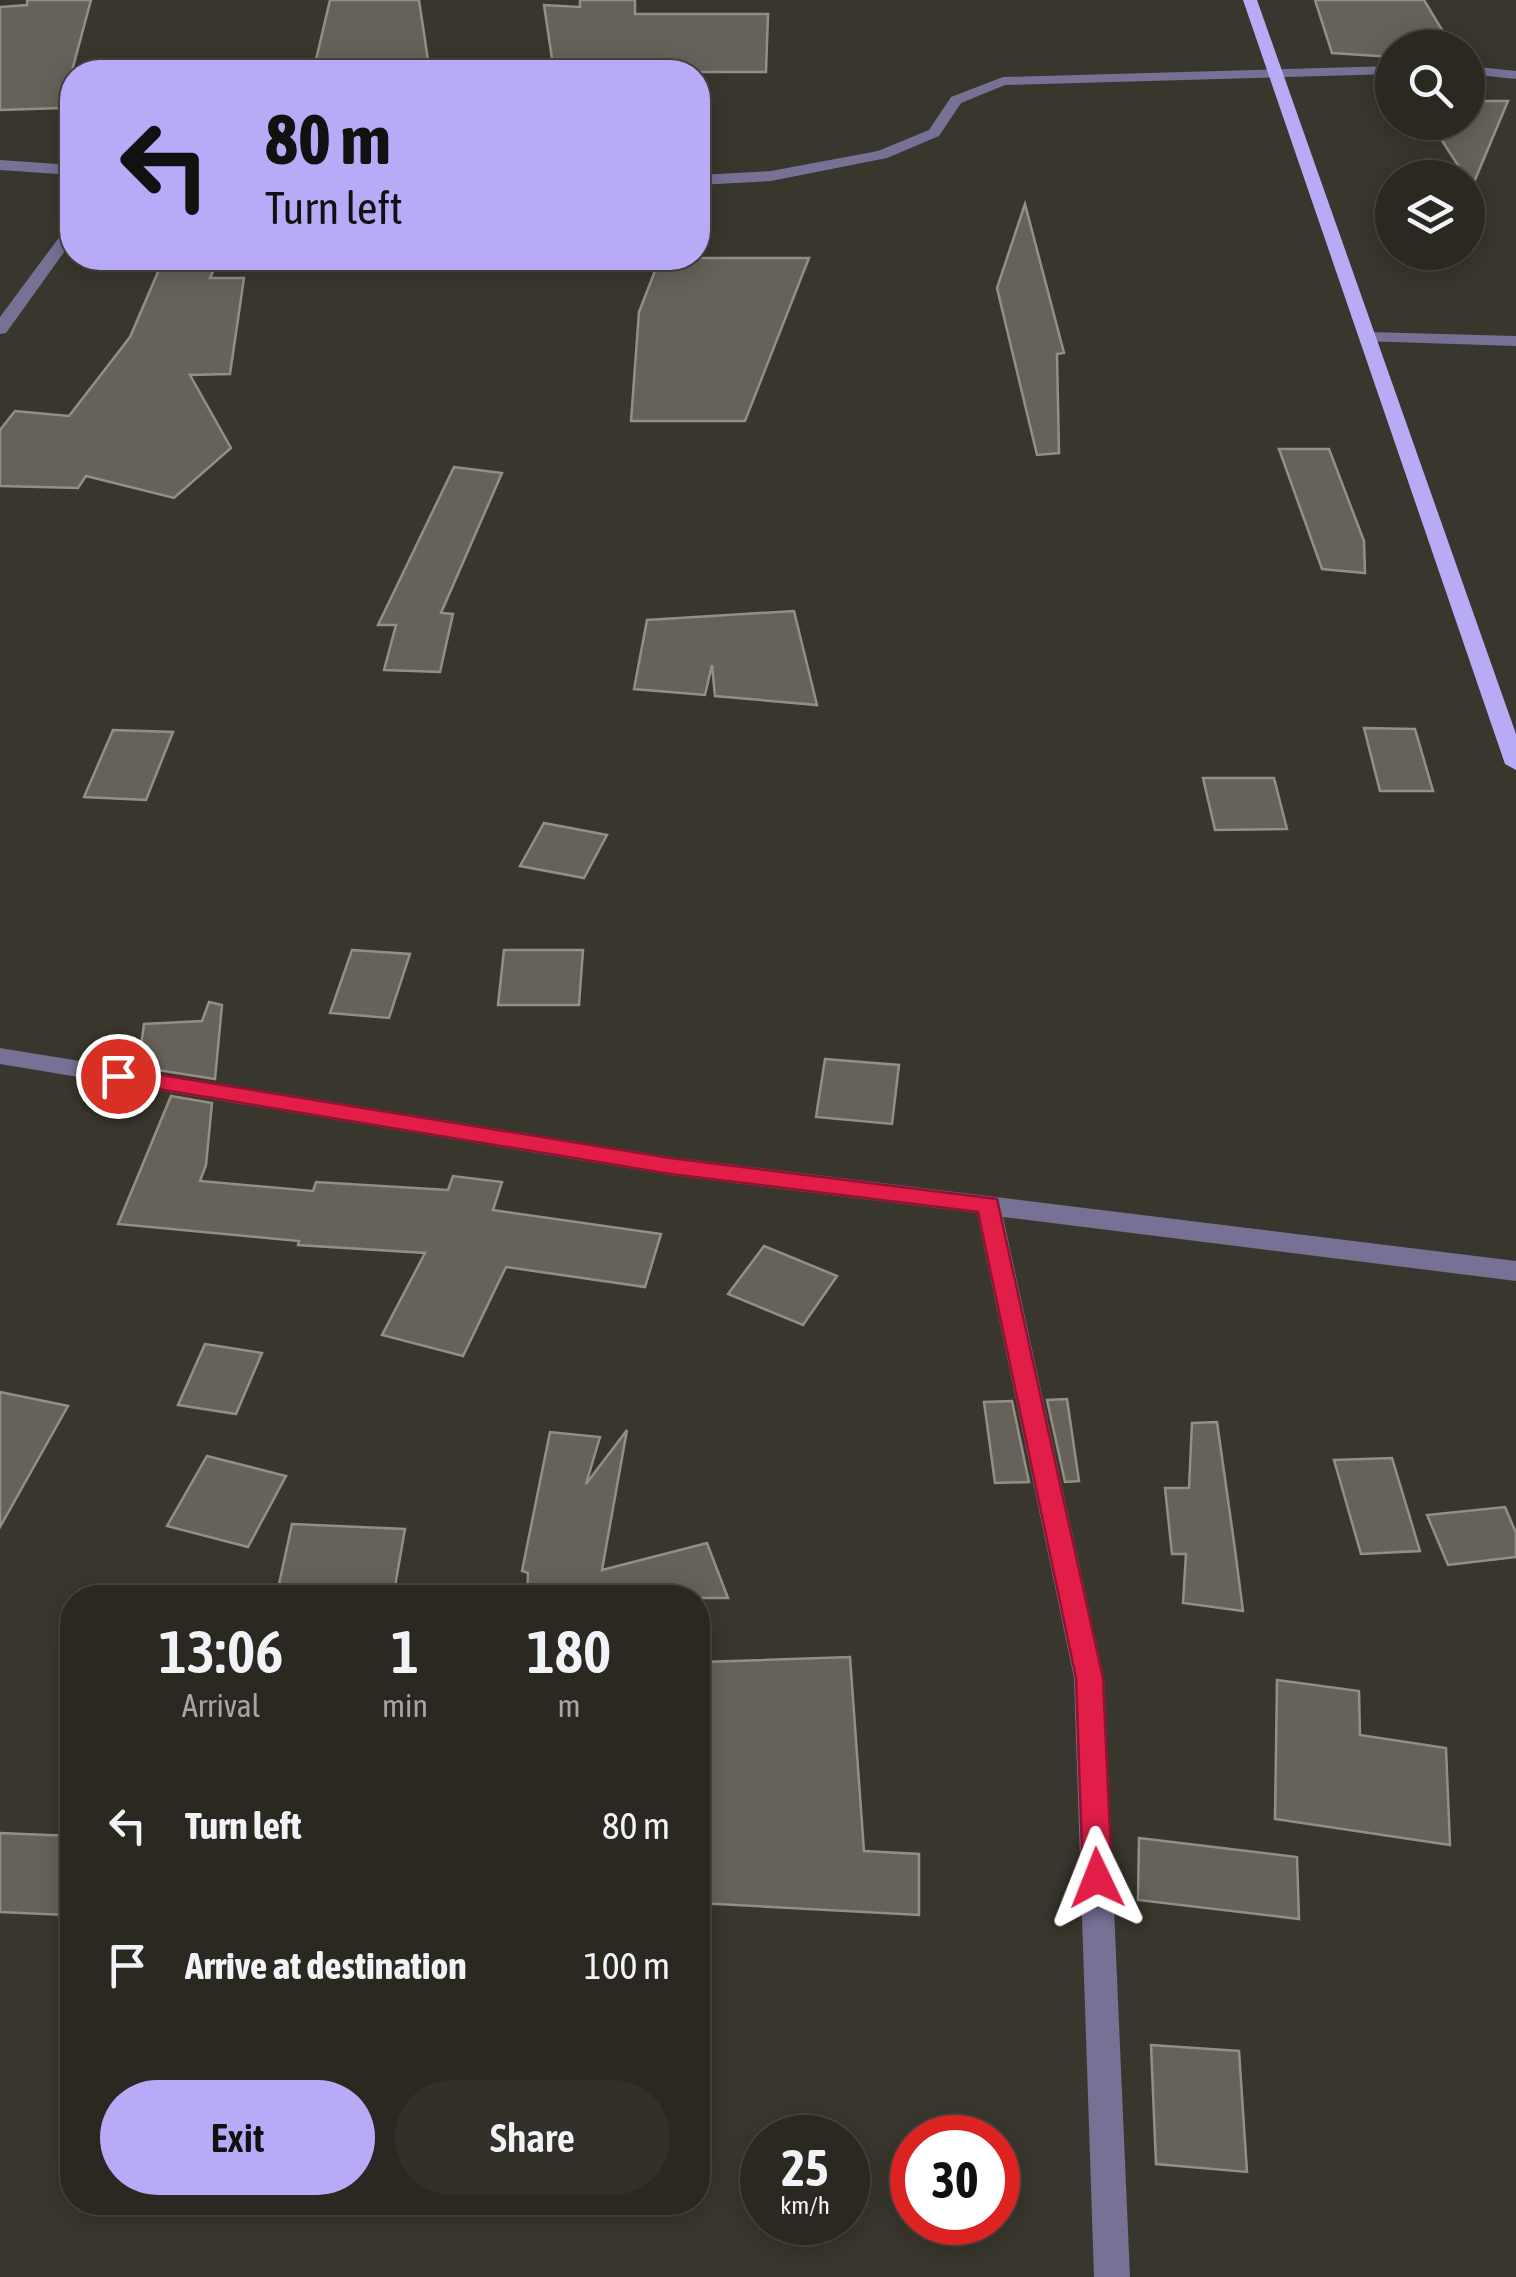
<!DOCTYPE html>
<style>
body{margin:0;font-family:"Asap Condensed",sans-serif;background:#33302a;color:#f1f3f6;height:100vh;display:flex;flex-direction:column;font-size:38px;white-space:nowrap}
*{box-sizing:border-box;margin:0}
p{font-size:32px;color:#a6a6a5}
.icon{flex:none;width:55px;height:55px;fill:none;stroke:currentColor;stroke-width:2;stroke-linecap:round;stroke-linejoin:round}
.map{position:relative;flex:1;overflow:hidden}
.details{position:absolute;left:60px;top:1585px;width:650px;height:630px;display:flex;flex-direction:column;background:#2b2822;border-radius:40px;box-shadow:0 5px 25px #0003,0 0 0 2px #474440}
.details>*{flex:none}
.guide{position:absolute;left:60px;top:60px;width:650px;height:210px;border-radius:40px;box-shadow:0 5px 25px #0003,0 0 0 2px #474440;background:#b9aaf7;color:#111;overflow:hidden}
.buttons{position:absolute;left:1375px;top:30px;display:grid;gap:20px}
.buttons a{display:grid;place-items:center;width:110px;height:110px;border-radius:50%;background:#2b2822;box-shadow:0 5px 25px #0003,0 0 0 2px #474440;font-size:50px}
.speed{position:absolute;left:740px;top:2115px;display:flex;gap:20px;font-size:50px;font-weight:700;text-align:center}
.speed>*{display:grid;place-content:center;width:130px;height:130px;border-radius:50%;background:#2b2822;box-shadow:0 5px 25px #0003,0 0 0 2px #474440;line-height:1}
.speed small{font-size:25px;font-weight:400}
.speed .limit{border:15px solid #d22;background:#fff;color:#111}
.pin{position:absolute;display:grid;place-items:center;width:85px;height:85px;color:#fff;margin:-42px;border:5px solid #fff;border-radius:50%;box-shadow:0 2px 10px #0007}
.me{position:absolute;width:110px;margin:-55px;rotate:358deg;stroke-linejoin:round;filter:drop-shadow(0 0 8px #0008)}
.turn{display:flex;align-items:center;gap:35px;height:210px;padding:0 40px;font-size:45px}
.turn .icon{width:130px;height:130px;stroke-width:2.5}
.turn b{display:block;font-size:70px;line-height:85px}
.eta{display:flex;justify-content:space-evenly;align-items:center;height:170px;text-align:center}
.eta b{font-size:60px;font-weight:600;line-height:70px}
.action{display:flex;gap:20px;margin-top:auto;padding:20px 40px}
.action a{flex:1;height:115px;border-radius:60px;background:#b9aaf7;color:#111;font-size:40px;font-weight:600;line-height:115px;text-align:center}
.action a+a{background:#33302a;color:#f1f3f6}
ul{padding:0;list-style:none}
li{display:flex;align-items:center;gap:30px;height:140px;padding:0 40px}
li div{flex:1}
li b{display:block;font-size:38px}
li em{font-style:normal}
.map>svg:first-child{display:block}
</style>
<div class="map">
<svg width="1516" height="2277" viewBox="0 0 1516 2277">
<rect width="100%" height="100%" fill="#39362d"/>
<g fill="#666259" stroke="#938f85" stroke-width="2.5">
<polygon points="27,0 91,0 62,108 0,110 0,7 27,5"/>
<polygon points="330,0 419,0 428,60 315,64"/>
<polygon points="580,0 635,0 635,14 768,14 766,72 554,72 544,5 580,7"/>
<polygon points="1315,0 1424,0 1453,48 1392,48 1392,57 1332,53"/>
<polygon points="1468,78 1485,101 1508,101 1472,187 1430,122 1468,122"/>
<polygon points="1025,204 1064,353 1057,354 1059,453 1037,455 997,288"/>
<polygon points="164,258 219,258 210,278 244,278 230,374 190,375 231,448 174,498 86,476 78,488 0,486 0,430 15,411 69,416 130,337"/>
<polygon points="660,258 809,258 745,421 631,421 639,312"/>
<polygon points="1279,449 1329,449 1364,541 1365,573 1322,569"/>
<polygon points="454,467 502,473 441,613 453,614 440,672 384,670 396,625 378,625"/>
<polygon points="794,611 817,705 715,696 712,665 705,695 634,689 647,620"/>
<polygon points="1364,728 1415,729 1433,791 1380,791"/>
<polygon points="113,730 173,732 146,800 84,797"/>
<polygon points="1203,778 1274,778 1287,829 1215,830"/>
<polygon points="544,823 607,835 584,878 520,866"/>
<polygon points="352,950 410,954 389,1018 330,1013"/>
<polygon points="504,950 583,950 579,1005 498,1005"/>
<polygon points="209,1002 222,1005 215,1079 138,1067 144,1024 202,1021"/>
<polygon points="825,1059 899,1065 892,1124 816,1117"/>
<polygon points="171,1096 212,1103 206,1165 200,1181 313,1191 316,1182 448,1190 453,1176 502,1182 493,1210 661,1234 645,1287 506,1267 463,1356 382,1335 425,1253 298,1245 299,1241 118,1224"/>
<polygon points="764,1246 837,1276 803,1325 728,1294"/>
<polygon points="205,1344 262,1353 236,1414 178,1405"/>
<polygon points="0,1392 68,1406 0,1527"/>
<polygon points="1067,1399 1079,1481 1065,1482 1047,1400"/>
<polygon points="1012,1401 1029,1482 995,1483 984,1402"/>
<polygon points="1217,1422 1234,1542 1243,1611 1183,1603 1186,1554 1172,1554 1165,1488 1189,1488 1192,1423"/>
<polygon points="627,1430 602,1570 707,1543 728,1598 527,1598 528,1573 522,1571 550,1432 600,1437 586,1484"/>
<polygon points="207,1456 286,1476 248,1547 167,1526"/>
<polygon points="1392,1458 1420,1551 1361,1554 1334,1460"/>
<polygon points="1505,1507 1516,1533 1516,1557 1448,1565 1427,1515"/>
<polygon points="292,1524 405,1529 393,1598 276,1598"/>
<polygon points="850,1657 864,1851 919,1854 919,1915 699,1903 703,1844 708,1844 703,1662"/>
<polygon points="1277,1680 1359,1691 1360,1735 1446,1748 1450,1845 1275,1819"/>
<polygon points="0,1833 72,1836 72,1884 65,1915 0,1912"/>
<polygon points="1139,1838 1297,1857 1299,1919 1138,1900"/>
<polygon points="1151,2045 1239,2051 1247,2172 1156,2164"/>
</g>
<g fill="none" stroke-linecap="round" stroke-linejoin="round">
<g fill="#777196" fill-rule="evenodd">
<polygon points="1392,66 1392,74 1005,85 961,103 939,136 887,158 771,181 698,185 698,175 771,171 878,151 929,130 951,97 1003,77"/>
<polygon points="1468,66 1516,71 1516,79 1468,74"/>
<polygon points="0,160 72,165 72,175 0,170"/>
<polygon points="72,226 72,241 6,333 0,334 0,317 66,228"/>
<polygon points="1368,332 1516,336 1516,346 1362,341 1362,333"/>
<polygon points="0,1048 670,1157 1516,1261 1516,1281 1003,1217 1104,1678 1130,2277 1094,2277 1074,1678 977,1213 670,1175 0,1064"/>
</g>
<polygon fill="#b9aaf6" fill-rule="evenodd" points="1243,0 1257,0 1516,734 1516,770 1505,764"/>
</g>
<polygon fill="#e11d48" stroke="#92132f" stroke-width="2.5" points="118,1068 670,1158 997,1199 1103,1678 1112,1878 1108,1887 1097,1891 1087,1887 1083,1878 1076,1678 978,1212 670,1174 110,1081 107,1076"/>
</svg>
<div class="buttons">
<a><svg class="icon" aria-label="search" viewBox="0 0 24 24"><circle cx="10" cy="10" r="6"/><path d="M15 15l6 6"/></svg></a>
<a><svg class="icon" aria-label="layers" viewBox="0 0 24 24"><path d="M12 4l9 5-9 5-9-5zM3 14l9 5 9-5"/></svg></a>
</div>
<div class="speed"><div>25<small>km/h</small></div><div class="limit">30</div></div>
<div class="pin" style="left:118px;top:1076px;background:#d93025"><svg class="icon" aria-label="arrive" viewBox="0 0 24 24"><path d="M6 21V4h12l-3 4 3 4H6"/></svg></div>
<svg class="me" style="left:1097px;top:1878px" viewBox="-20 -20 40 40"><path d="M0-17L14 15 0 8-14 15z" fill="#e11d48" stroke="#fff" stroke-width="4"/></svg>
<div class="guide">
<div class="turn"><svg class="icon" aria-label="left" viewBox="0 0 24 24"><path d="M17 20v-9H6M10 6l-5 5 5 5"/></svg><div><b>80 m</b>Turn left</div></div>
</div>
<section class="details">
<div class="eta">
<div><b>13:06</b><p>Arrival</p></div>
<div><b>1</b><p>min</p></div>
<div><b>180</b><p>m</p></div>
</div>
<ul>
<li><svg class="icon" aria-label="left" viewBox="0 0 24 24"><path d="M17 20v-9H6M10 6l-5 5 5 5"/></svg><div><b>Turn left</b></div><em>80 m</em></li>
<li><svg class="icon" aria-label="arrive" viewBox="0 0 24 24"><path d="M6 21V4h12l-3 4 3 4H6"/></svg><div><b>Arrive at destination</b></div><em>100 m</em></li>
</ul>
<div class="action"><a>Exit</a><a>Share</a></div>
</section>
</div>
